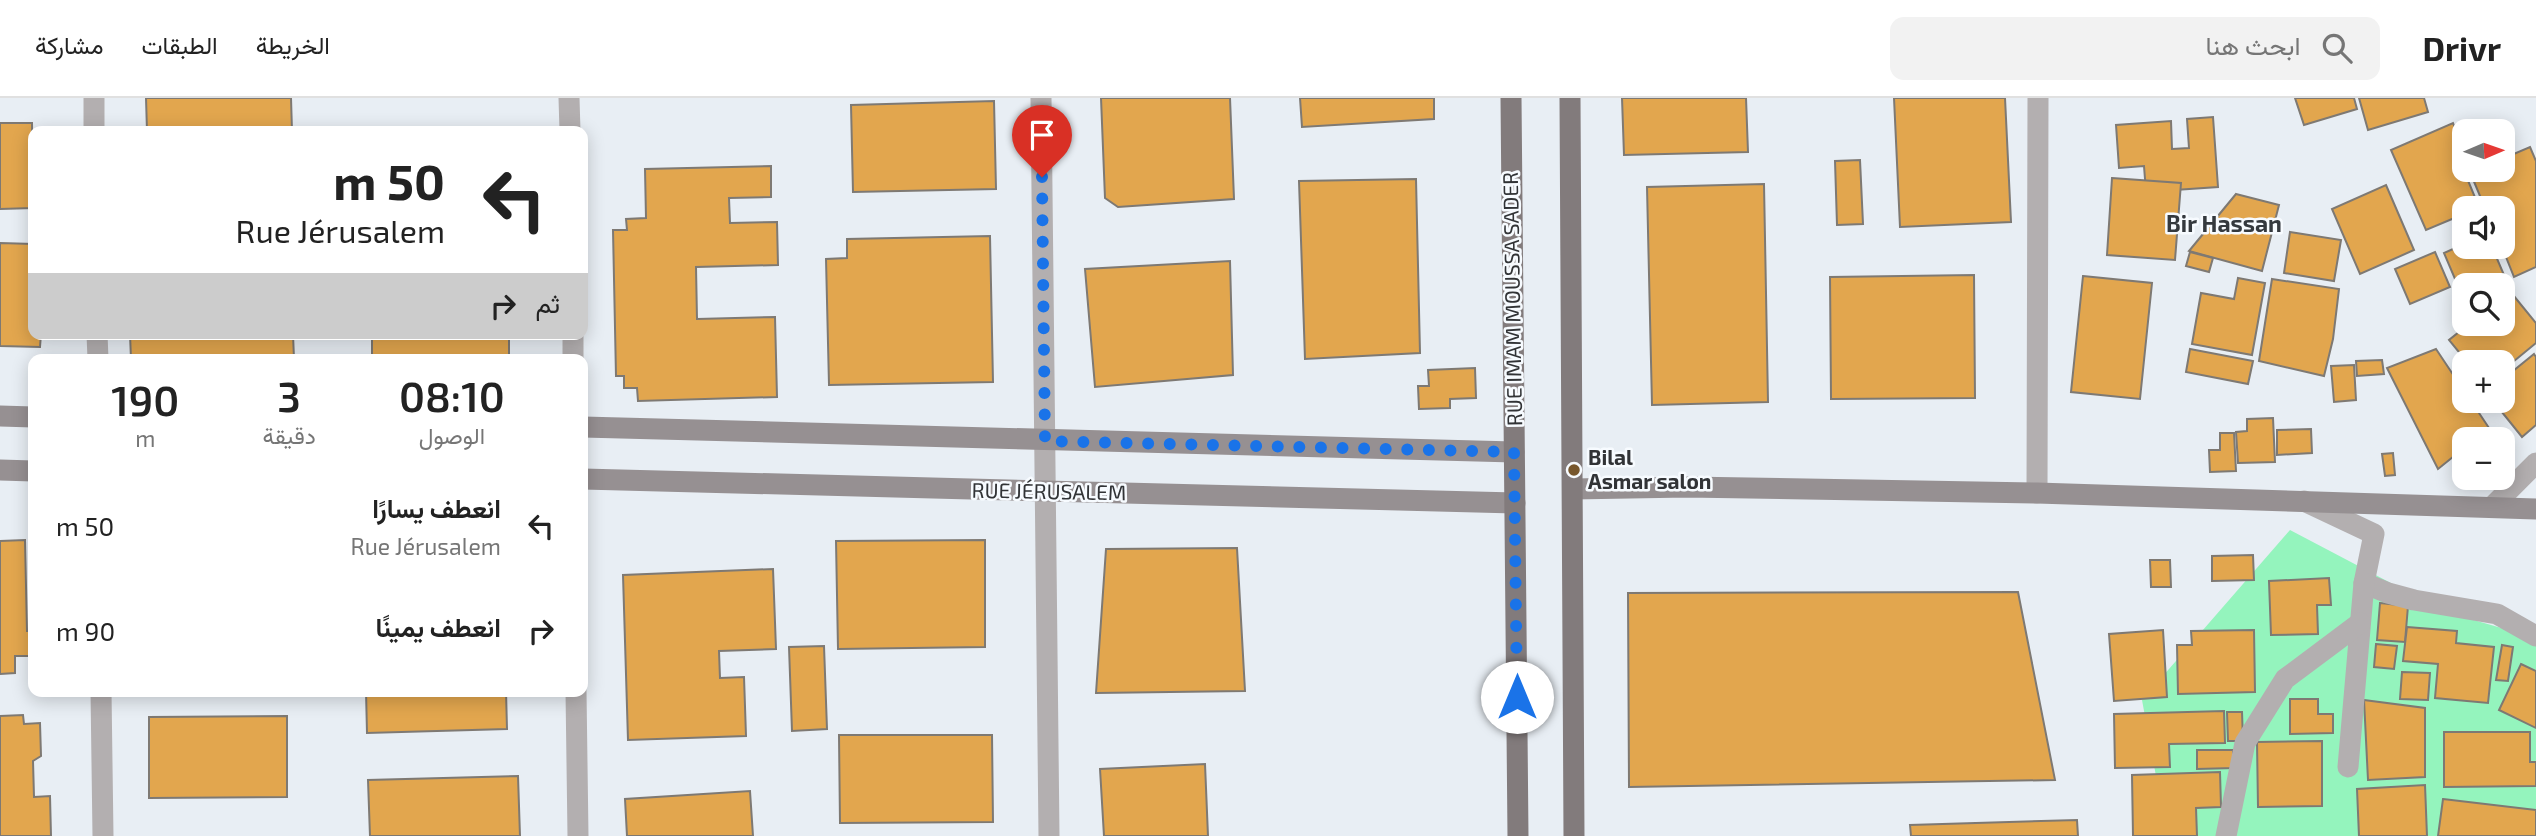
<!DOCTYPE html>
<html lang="ar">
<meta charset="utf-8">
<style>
body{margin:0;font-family:"Exo 2",Vazirmatn,sans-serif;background:#f2f2f2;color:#222;direction:rtl;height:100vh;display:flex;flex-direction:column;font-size:26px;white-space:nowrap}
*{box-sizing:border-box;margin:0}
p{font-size:23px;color:#767676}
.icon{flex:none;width:38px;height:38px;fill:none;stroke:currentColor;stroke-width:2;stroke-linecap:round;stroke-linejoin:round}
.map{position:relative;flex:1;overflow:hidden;direction:ltr}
.panel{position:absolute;left:28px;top:256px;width:560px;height:343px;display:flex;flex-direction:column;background:#fff;border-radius:14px;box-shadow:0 4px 18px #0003;direction:rtl}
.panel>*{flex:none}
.top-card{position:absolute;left:28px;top:28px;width:560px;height:214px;border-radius:14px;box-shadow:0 4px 18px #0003;direction:rtl;background:#fff;color:#222;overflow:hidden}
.needle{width:46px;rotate:88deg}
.controls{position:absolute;left:2452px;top:21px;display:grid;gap:14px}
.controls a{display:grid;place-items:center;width:63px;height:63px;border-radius:14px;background:#fff;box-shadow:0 4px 18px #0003;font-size:35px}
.pin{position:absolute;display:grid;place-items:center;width:60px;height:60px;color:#fff;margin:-72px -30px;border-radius:50% 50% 50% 0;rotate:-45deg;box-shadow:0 0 7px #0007}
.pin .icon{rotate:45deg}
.me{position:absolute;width:77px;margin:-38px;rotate:0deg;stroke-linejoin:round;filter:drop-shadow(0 0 5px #0008)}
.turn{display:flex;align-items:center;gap:24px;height:147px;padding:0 28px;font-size:32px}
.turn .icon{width:91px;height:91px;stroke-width:2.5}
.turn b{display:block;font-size:49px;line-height:60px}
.then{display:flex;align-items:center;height:66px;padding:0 28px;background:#0003;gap:14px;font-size:26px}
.eta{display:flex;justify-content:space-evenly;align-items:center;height:119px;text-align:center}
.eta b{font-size:42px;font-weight:600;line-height:49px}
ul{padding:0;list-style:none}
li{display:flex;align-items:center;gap:21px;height:105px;padding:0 28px}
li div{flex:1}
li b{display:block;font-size:26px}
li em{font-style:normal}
header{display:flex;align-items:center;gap:42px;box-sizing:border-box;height:98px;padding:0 35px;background:#fff;border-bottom:2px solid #e0e0e0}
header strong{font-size:33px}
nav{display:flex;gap:38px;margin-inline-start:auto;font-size:24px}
.search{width:490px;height:63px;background:#f2f2f2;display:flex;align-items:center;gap:18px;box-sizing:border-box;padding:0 24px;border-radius:14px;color:#767676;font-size:26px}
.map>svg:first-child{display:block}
</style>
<header>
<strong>Drivr</strong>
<div class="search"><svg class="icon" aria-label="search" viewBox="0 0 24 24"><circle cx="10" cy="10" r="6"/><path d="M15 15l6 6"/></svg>ابحث هنا</div>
<nav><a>الخريطة</a><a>الطبقات</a><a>مشاركة</a></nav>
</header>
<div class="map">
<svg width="2536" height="738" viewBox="0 0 2536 738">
<rect width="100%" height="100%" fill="#e8eef4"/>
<polygon fill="#94f4bd" points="2290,432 2446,514 2536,540 2536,738 2167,738 2142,602"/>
<g fill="#e2a64e" stroke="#7e7973" stroke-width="2">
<polygon points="146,0 291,0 292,33 147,33"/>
<polygon points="1101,0 1230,0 1234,101 1118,109 1105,100"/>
<polygon points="1300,0 1434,0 1434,21 1302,29"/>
<polygon points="1622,0 1746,0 1748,54 1624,57"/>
<polygon points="1894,0 2005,0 2011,124 1900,129"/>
<polygon points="2295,0 2354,0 2357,11 2304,27"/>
<polygon points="2359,0 2424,0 2428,14 2368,32"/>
<polygon points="994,3 996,91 853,94 851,7"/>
<polygon points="2213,19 2218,89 2146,94 2144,68 2119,70 2116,27 2171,23 2172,51 2189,50 2187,21"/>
<polygon points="0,25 32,25 33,110 0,111"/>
<polygon points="2453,25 2460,43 2464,42 2464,67 2462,68 2479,109 2464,110 2464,116 2426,132 2391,52"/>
<polygon points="2530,49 2536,63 2536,169 2514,179 2502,149 2502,110 2485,110 2470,74 2476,72 2502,72 2502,61"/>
<polygon points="1860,62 1863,126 1837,127 1835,63"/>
<polygon points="771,68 771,99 729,100 730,125 777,124 778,167 696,169 697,221 775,219 777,299 638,303 637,290 624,290 624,278 616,278 613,132 627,132 626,121 646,120 645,71"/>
<polygon points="2112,80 2181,85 2175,162 2107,157"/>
<polygon points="1416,81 1420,255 1305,261 1299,83"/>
<polygon points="1764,86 1768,304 1652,307 1647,89"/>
<polygon points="2386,87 2414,152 2360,176 2332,111"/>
<polygon points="2236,96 2279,107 2262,173 2189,153"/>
<polygon points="2290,134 2341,142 2334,183 2284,175"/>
<polygon points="990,138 993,284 829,287 826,161 847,160 847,141"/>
<polygon points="0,145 33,146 33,236 41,236 40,249 0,248"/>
<polygon points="2464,146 2464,149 2492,149 2504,177 2480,187 2464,187 2464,194 2461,195 2444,155"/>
<polygon points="2190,154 2213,160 2209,174 2186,168"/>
<polygon points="2435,154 2450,189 2410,206 2395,171"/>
<polygon points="1230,163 1233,277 1095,289 1085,171"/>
<polygon points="1974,177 1975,300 1831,301 1830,179"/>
<polygon points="2083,178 2152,185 2140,301 2071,294"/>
<polygon points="2238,180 2265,185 2252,257 2192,246 2201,195 2234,201"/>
<polygon points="2272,181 2339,191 2333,241 2324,278 2259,263"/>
<polygon points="2509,192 2536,225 2536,245 2502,273 2502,264 2467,264 2449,242 2469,226 2502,226 2502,198"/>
<polygon points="130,236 293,236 294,261 131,261"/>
<rect x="372" y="236" width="137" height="25"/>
<polygon points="2190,251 2253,263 2248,286 2186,274"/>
<polygon points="2436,251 2464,293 2464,303 2471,303 2489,330 2475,341 2464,341 2464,350 2438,371 2387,270"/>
<polygon points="2534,256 2536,259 2536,327 2522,339 2493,303 2502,303 2502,282"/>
<polygon points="2382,262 2384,276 2357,278 2356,263"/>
<polygon points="2354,267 2356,302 2334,304 2331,268"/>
<polygon points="1475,270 1476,300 1450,301 1450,310 1419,311 1418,288 1429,288 1428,272"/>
<polygon points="2273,320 2275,364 2238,365 2236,334 2247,333 2247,321"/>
<polygon points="2311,331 2312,355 2277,357 2277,332"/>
<polygon points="2220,335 2234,335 2236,373 2210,374 2209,352 2220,352"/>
<polygon points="2393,355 2395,377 2385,378 2382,356"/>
<polygon points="25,442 27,533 33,533 33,558 15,558 15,575 0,576 0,443"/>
<polygon points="985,442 985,549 838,551 836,443"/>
<polygon points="1237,450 1245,593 1096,595 1106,451"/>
<polygon points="2253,457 2254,482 2212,483 2212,458"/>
<polygon points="2150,462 2170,462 2171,489 2151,489"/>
<polygon points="773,471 776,551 719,553 720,580 744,579 746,638 628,642 623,477"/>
<polygon points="2329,480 2331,507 2317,507 2318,536 2271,537 2269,483"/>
<polygon points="2018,494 2055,682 1629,689 1628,495"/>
<polygon points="2380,505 2408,508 2405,544 2377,542"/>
<polygon points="2407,529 2457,533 2456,545 2494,549 2488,605 2435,600 2438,566 2403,563"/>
<polygon points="2163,532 2167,599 2114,603 2109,536"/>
<polygon points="2254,532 2255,594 2178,596 2177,547 2192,547 2191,533"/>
<polygon points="2376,546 2397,548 2394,571 2374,569"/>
<polygon points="2502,547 2513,549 2508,583 2496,582"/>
<polygon points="824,548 827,631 792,633 789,549"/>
<polygon points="2521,566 2536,573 2536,630 2499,612"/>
<polygon points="2402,574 2430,575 2428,602 2400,601"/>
<polygon points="366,593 506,593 507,631 367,635"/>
<polygon points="2290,601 2318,601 2318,616 2333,616 2333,635 2290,636"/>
<polygon points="2364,602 2425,610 2425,679 2368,682"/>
<polygon points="2224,613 2225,645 2169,646 2170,669 2115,670 2114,616"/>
<polygon points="2227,614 2242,614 2243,643 2228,643"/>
<polygon points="23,617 24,626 40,625 41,658 33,663 34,699 50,698 51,738 0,738 0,618"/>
<polygon points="287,618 287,699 149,700 149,619"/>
<polygon points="2444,634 2530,634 2530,664 2536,664 2536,688 2444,689"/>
<polygon points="839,637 992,637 993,724 840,725"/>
<polygon points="2322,643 2322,708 2258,709 2257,644"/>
<polygon points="2197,652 2233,652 2234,670 2197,671"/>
<polygon points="1205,666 1208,738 1104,738 1100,671"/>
<polygon points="2220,674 2221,709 2196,710 2197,738 2133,738 2132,677"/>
<polygon points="518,678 520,738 370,738 368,682"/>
<polygon points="2425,687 2427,738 2359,738 2357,691"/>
<polygon points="750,693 753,738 627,738 625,701"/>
<polygon points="2443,701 2536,712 2536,738 2438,738"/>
<polygon points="2077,722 2078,738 1911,738 1910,727"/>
</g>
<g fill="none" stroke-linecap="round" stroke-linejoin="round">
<g stroke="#b3afb0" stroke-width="21">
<polyline points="94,0 94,33"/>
<polyline points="569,0 570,33"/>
<polyline points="1041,0 1049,738"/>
<polyline points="97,236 98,261"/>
<polyline points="573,236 573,261"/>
<polyline points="2037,395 2038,0"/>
<polyline points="2304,403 2374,436 2364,485 2388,495 2414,502 2497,516 2536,538"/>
<polyline points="2492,409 2536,365"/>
<polyline points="101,593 103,738"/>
<polyline points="576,593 578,738"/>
<polyline points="2348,669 2364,485"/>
<polyline points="2226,738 2245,645 2285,581 2360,525"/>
</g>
<g stroke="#969092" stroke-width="21">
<polyline points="0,318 33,319"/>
<polyline points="583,329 1514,354"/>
<polyline points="0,372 33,373"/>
<polyline points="583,381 1515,405"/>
<polyline points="1573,391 1687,389 2037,395 2536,411"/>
</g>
<g stroke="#827b7c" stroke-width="21">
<polyline points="1511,0 1518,738"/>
<polyline points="1570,0 1574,738"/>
</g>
</g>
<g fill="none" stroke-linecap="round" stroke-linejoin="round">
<polyline stroke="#1a73e8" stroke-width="12" stroke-dasharray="0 21.6" points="1042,79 1045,343 1514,354 1517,599"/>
</g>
<circle fill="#77572d" stroke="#f7fbff" stroke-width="2.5" cx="1574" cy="372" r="7"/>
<g text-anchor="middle" stroke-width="5" stroke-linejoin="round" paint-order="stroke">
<g font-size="21" fill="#313336" stroke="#f7fbff">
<text transform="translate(1513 201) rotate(-91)" y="7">RUE IMAM MOUSSA SADER</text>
<text transform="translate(1049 394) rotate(1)" y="7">RUE JÉRUSALEM</text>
</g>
<g font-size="21" font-weight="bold" fill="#313336" stroke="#f7fbff" text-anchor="start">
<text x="1588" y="367">Bilal<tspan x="1588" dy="24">Asmar salon</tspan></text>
</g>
<g font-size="23" font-weight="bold" fill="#34393e" stroke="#f7fbff">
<text x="2224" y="134">Bir Hassan</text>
</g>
</g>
</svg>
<div class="controls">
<a><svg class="needle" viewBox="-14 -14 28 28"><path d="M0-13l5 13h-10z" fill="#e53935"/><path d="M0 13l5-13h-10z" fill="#767676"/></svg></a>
<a><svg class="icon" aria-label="sound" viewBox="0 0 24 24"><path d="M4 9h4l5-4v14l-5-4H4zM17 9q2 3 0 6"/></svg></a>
<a><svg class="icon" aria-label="search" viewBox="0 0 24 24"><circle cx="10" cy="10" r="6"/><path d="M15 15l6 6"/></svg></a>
<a>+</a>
<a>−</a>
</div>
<div class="pin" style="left:1042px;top:79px;background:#d93025"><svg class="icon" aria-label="arrive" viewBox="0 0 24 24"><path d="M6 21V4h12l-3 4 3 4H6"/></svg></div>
<svg class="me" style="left:1517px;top:599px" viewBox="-20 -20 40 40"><circle r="19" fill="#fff"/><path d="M0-13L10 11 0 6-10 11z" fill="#1a73e8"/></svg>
<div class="top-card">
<div class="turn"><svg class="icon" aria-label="left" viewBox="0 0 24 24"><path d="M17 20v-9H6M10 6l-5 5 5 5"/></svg><div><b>50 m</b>Rue Jérusalem</div></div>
<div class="then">ثم<svg class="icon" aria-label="right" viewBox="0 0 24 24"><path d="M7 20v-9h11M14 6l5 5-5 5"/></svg></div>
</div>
<section class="panel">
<div class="eta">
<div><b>08:10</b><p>الوصول</p></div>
<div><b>3</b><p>دقيقة</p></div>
<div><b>190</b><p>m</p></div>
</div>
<ul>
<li><svg class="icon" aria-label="left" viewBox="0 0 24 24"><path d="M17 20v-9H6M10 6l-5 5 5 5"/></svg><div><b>انعطف يسارًا</b><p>Rue Jérusalem</p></div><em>50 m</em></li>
<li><svg class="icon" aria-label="right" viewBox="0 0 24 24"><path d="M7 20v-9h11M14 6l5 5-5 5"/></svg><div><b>انعطف يمينًا</b></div><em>90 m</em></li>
</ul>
</section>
</div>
